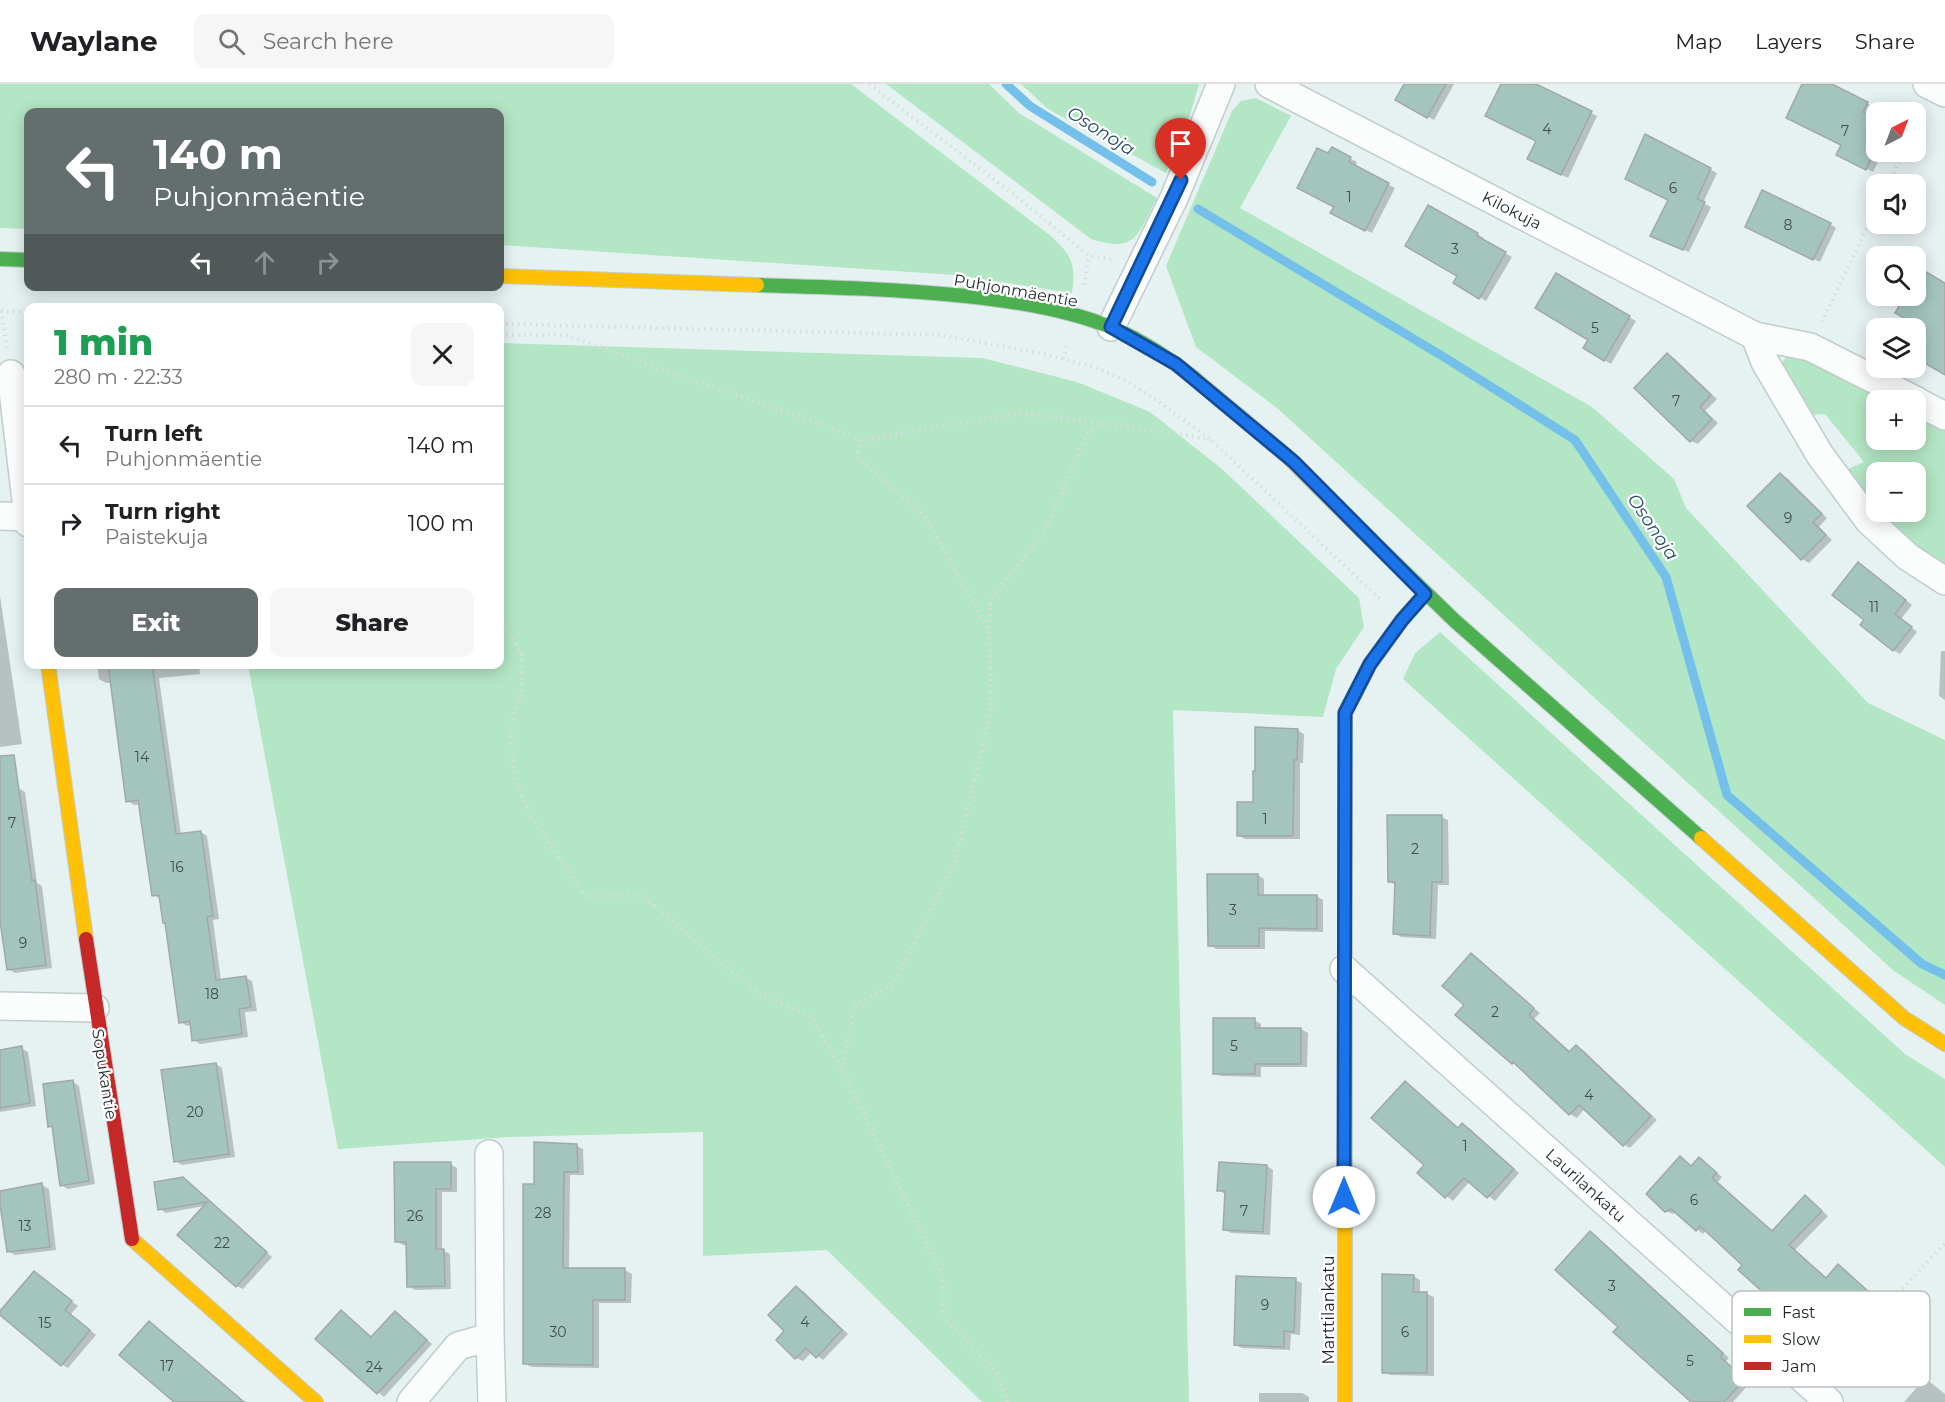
<!DOCTYPE html>
<meta charset="utf-8">
<style>
body{margin:0;font-family:Montserrat,sans-serif;background:#f6f6f6;color:#202124;height:100vh;display:flex;flex-direction:column;font-size:22px;white-space:nowrap}
*{box-sizing:border-box;margin:0}
p{font-size:20px;color:#757577}
.icon{flex:none;width:33px;height:33px;fill:none;stroke:currentColor;stroke-width:2;stroke-linecap:round;stroke-linejoin:round}
.map{position:relative;flex:1;overflow:hidden}
.panel{position:absolute;left:24px;top:219px;width:480px;height:366px;display:flex;flex-direction:column;background:#fff;border-radius:12px;box-shadow:0 3px 15px #0003}
.panel>*{flex:none}
.top-card{position:absolute;left:24px;top:24px;width:480px;height:183px;border-radius:12px;box-shadow:0 3px 15px #0003;background:#646e6e;color:#fff;overflow:hidden}
.needle{width:39px;rotate:42deg}
.buttons{position:absolute;left:1866px;top:18px;display:grid;gap:12px}
.buttons a{display:grid;place-items:center;width:60px;height:60px;border-radius:12px;background:#fff;box-shadow:0 3px 15px #0003;font-size:30px}
.pin{position:absolute;display:grid;place-items:center;width:51px;height:51px;color:#fff;margin:-62px -26px;border-radius:50% 50% 50% 0;rotate:-45deg;box-shadow:0 0 6px #0007}
.pin .icon{rotate:45deg}
.me{position:absolute;width:66px;margin:-33px;rotate:0deg;stroke-linejoin:round;filter:drop-shadow(0 0 4px #0008)}
.turn{display:flex;align-items:center;gap:21px;height:126px;padding:0 30px;font-size:27px}
.turn .icon{width:78px;height:78px;stroke-width:2.5}
.turn b{display:block;font-size:42px;line-height:51px}
.lanes{display:flex;align-items:center;height:57px;padding:0 30px;background:#0003;justify-content:center;gap:30px;direction:ltr}
.lanes .off{opacity:.35}
.round{display:grid;place-items:center;flex:none;width:63px;height:63px;border-radius:12px;background:#f6f6f6}
.overview{display:flex;align-items:center;justify-content:space-between;height:102px;padding:0 30px}
h1{font-size:36px;font-weight:800;line-height:45px;color:#1e9e55}
.cta{display:flex;gap:12px;margin-top:auto;padding:12px 30px}
.cta a{flex:1;height:69px;border-radius:12px;background:#646e6e;color:#fff;font-size:24px;font-weight:800;line-height:69px;text-align:center}
.cta a+a{background:#f6f6f6;color:#202124}
ul{padding:0;list-style:none}
li{display:flex;align-items:center;gap:18px;height:78px;padding:0 30px;border-top:2px solid #e0e0e0}
li div{flex:1}
li b{display:block;font-size:22px}
li em{font-style:normal}
header{display:flex;align-items:center;gap:36px;box-sizing:border-box;height:84px;padding:0 30px;background:#fff;border-bottom:2px solid #e0e0e0}
header strong{font-size:28px}
nav{display:flex;gap:33px;margin-inline-start:auto;font-size:21px}
.search{width:420px;height:54px;background:#f6f6f6;display:flex;align-items:center;gap:15px;box-sizing:border-box;padding:0 21px;border-radius:12px;color:#757577;font-size:22px}
.map>svg:first-child{display:block}
</style>
<header>
<strong>Waylane</strong>
<div class="search"><svg class="icon" aria-label="search" viewBox="0 0 24 24"><circle cx="10" cy="10" r="6"/><path d="M15 15l6 6"/></svg>Search here</div>
<nav><a>Map</a><a>Layers</a><a>Share</a></nav>
</header>
<div class="map">
<svg width="1945" height="1318" viewBox="0 0 1945 1318">
<rect width="100%" height="100%" fill="#e6f2f2"/>
<g fill="#b3e6c4" fill-rule="evenodd">
<path d="M0 0H851L1051 152C1072 172 1076 179 1072 209L955 191 500 161V28H28V145L0 144Z"/>
<path d="M886 0H989L1019 29 1157 114C1138 150 1137 170 1091 155Z"/>
<polygon points="1021,0 1199,0 1190,31 1166,89 1048,25"/>
<polygon points="1256,14 1291,32 1240,124 1592,323 1674,395 1686,424 1868,619 1945,656 1945,921 1894,887 1277,324 1196,263 1166,182 1232,27 1241,17"/>
<polygon points="500,259 982,274 1077,298 1150,328 1222,385 1359,514 1364,543 1336,585 1323,633 1173,626 1189,1318 982,1318 827,1166 703,1172 703,1048 509,1053 338,1065 248,581 500,580"/>
<path d="M1795 271 1888 316H1876V356H1916V330L1945 344V485L1888 443 1841 388 1864 378 1825 330 1807 331 1782 279 1787 272ZM1876 388H1916V428H1876Z"/>
<polygon points="1440,548 1905,970 1945,995 1945,1083 1403,595 1415,569"/>
</g>
<g fill="#0003">
<polygon points="1406,0 1454,0 1434,36 1397,16"/>
<polygon points="1503,0 1533,0 1597,32 1568,94 1536,78 1538,57"/>
<polygon points="1804,0 1829,0 1874,23 1869,32 1876,35 1876,68 1883,68 1873,88 1845,74 1843,61"/>
<polygon points="1645,52 1717,89 1703,119 1711,123 1689,168 1658,155 1670,116"/>
<polygon points="1332,65 1357,78 1355,83 1395,104 1372,149 1338,133 1335,123 1329,71"/>
<polygon points="1429,123 1484,154 1482,157 1512,173 1486,217 1455,199 1459,191"/>
<polygon points="1830,140 1836,144 1820,178 1753,146"/>
<polygon points="1556,191 1636,237 1611,280 1604,276 1590,256"/>
<polygon points="1667,271 1674,274 1717,315 1705,327 1718,339 1698,360 1691,357"/>
<polygon points="1780,391 1787,394 1827,434 1819,443 1832,456 1809,479 1802,475 1749,422"/>
<polygon points="1865,484 1912,521 1901,535 1917,548 1900,570 1893,566 1866,536"/>
<polygon points="0,512 22,660 0,663"/>
<polygon points="1941,567 1945,567 1945,616 1939,612"/>
<polygon points="97,580 199,580 200,590 159,594 181,751 201,748 207,752 219,835 213,836 221,897 246,894 252,897 257,927 245,928 248,953 200,960 194,956 192,941 187,942 181,938 167,839 160,815 154,811 141,720 134,721 128,717 111,599 106,599 99,595"/>
<polygon points="1297,646 1304,650 1303,679 1300,679 1300,755 1245,755 1238,751"/>
<polygon points="18,704 25,708 37,799 42,802 52,884 15,889 8,885 0,825 0,706"/>
<polygon points="1441,733 1448,736 1449,801 1438,801 1436,855 1401,853 1394,849 1396,801 1390,798"/>
<polygon points="1258,791 1264,795 1264,813 1317,812 1323,816 1323,848 1265,847 1265,865 1216,865 1210,861"/>
<polygon points="1477,875 1540,929 1534,935 1571,968 1576,962 1583,966 1657,1036 1630,1064 1624,1061 1585,1024 1577,1034 1570,1030 1520,982 1512,979 1466,921"/>
<polygon points="1254,936 1261,940 1261,945 1301,945 1308,949 1307,983 1261,983 1261,993 1221,992 1214,989"/>
<polygon points="21,964 28,968 36,1022 0,1028 0,967"/>
<polygon points="216,980 222,984 235,1073 182,1081 175,1077"/>
<polygon points="73,998 79,1002 95,1100 68,1105 61,1101 54,1045 49,1042"/>
<polygon points="1405,998 1459,1045 1462,1041 1469,1044 1519,1089 1495,1117 1470,1097 1453,1117 1419,1089 1426,1081"/>
<polygon points="577,1062 583,1065 584,1091 570,1091 569,1186 625,1186 632,1190 631,1219 599,1219 599,1284 531,1283 524,1279 535,1102"/>
<polygon points="1680,1074 1692,1083 1699,1075 1706,1079 1722,1093 1718,1098 1773,1148 1806,1113 1828,1132 1795,1166 1827,1195 1839,1182 1875,1213 1830,1263 1823,1259 1744,1180 1706,1146 1703,1150 1677,1128 1673,1130 1666,1127"/>
<polygon points="450,1080 457,1084 457,1108 442,1108 442,1166 450,1170 451,1205 415,1206 408,1202 408,1161 403,1161 396,1157"/>
<polygon points="1267,1082 1273,1086 1270,1151 1231,1149 1224,1145 1226,1111 1219,1106"/>
<polygon points="189,1099 272,1173 243,1205 237,1202 204,1122 166,1129 160,1125"/>
<polygon points="42,1101 49,1105 56,1166 15,1171 8,1167 0,1108"/>
<polygon points="1590,1149 1597,1153 1729,1274 1726,1277 1750,1299 1733,1318 1693,1318"/>
<polygon points="35,1189 78,1222 71,1230 96,1251 68,1284 61,1280"/>
<polygon points="1413,1192 1420,1196 1420,1210 1427,1210 1434,1213 1434,1292 1390,1291 1384,1288"/>
<polygon points="1295,1196 1302,1199 1300,1251 1291,1250 1290,1266 1242,1264 1235,1261"/>
<polygon points="796,1204 803,1207 848,1250 823,1276 812,1268 803,1277 796,1274 787,1247"/>
<polygon points="342,1228 372,1254 395,1229 432,1260 384,1313 317,1255"/>
<polygon points="149,1239 243,1317 247,1318 176,1318"/>
<polygon points="1925,1294 1945,1310 1945,1318 1904,1318"/>
<polygon points="1259,1309 1302,1309 1309,1313 1309,1318 1259,1318"/>
</g>
<g fill="none" stroke-linecap="round" stroke-linejoin="round">
<g stroke="#74c0ea" stroke-width="9">
<polyline points="1006,0 1030,22 1152,98"/>
<polyline points="1198,125 1452,278 1575,356 1666,493 1727,711 1922,880 1945,891"/>
</g>
</g>
<g fill="#a4c5be" stroke="#a1a9a8" stroke-width="1.5">
<polygon points="1404,0 1446,0 1427,34 1395,16"/>
<polygon points="1501,0 1536,0 1592,27 1561,91 1527,75 1536,57 1485,32"/>
<polygon points="1802,0 1832,0 1868,18 1863,28 1876,34 1876,63 1866,86 1836,71 1841,61 1786,34"/>
<polygon points="1645,50 1711,84 1697,115 1705,118 1683,166 1650,152 1668,116 1625,95"/>
<polygon points="1332,63 1351,73 1349,78 1389,99 1365,147 1330,129 1334,123 1297,104 1317,64 1328,69"/>
<polygon points="1762,106 1831,139 1813,176 1745,143"/>
<polygon points="1428,121 1478,149 1477,152 1506,168 1479,215 1453,199 1457,192 1405,162"/>
<polygon points="1916,182 1945,199 1945,291 1916,274 1916,264 1926,246 1895,229 1905,212 1916,212"/>
<polygon points="1556,189 1630,232 1604,277 1583,264 1588,256 1535,224"/>
<polygon points="1667,269 1711,311 1700,323 1712,335 1690,358 1634,304"/>
<polygon points="1780,389 1822,430 1813,438 1826,451 1801,476 1747,422"/>
<polygon points="1858,478 1906,516 1895,530 1912,543 1893,567 1860,541 1864,536 1832,511"/>
<polygon points="108,580 152,580 176,750 201,747 213,832 207,833 216,896 246,892 251,923 239,925 242,950 192,957 190,937 179,939 165,839 163,839 159,811 152,812 138,716 126,718"/>
<polygon points="1255,643 1298,645 1297,676 1294,676 1293,752 1237,752 1237,718 1253,718 1253,687 1255,687"/>
<polygon points="14,671 32,797 35,796 46,881 7,886 0,837 0,672"/>
<polygon points="1387,731 1442,731 1442,798 1432,798 1430,852 1393,850 1395,798 1388,798"/>
<polygon points="1207,790 1258,790 1258,811 1317,811 1317,845 1259,844 1259,862 1208,862"/>
<polygon points="1471,869 1534,924 1529,931 1569,968 1576,961 1651,1032 1623,1062 1579,1021 1569,1031 1513,978 1512,980 1455,931 1464,921 1442,902"/>
<polygon points="1213,934 1255,934 1255,944 1301,944 1301,980 1255,980 1255,990 1213,990"/>
<polygon points="22,962 30,1019 0,1024 0,966"/>
<polygon points="216,979 229,1070 174,1078 161,986"/>
<polygon points="73,996 89,1097 60,1102 52,1042 48,1043 43,1000"/>
<polygon points="1405,997 1458,1044 1462,1039 1514,1085 1487,1114 1464,1094 1445,1114 1417,1089 1424,1081 1371,1034"/>
<polygon points="534,1058 577,1060 578,1088 564,1088 563,1184 625,1184 625,1216 593,1216 593,1281 523,1280 523,1100 534,1100"/>
<polygon points="1680,1072 1691,1082 1699,1073 1717,1089 1712,1094 1772,1147 1805,1111 1822,1127 1789,1161 1826,1194 1838,1180 1869,1208 1822,1261 1738,1186 1742,1181 1700,1142 1696,1147 1671,1125 1665,1128 1646,1110"/>
<polygon points="394,1078 451,1078 451,1105 436,1105 436,1165 444,1165 445,1202 407,1203 406,1158 395,1158"/>
<polygon points="1219,1078 1267,1081 1263,1148 1223,1146 1225,1107 1217,1107"/>
<polygon points="183,1093 267,1168 236,1203 177,1151 207,1118 158,1126 154,1098"/>
<polygon points="42,1099 50,1163 7,1168 0,1121 0,1107"/>
<polygon points="1590,1147 1723,1269 1720,1273 1745,1295 1724,1318 1691,1318 1613,1248 1618,1243 1555,1186"/>
<polygon points="34,1187 72,1217 65,1226 90,1246 61,1282 0,1231 0,1227"/>
<polygon points="1382,1190 1414,1191 1413,1208 1427,1208 1427,1289 1382,1289"/>
<polygon points="1236,1192 1296,1194 1294,1248 1284,1247 1284,1263 1234,1261"/>
<polygon points="796,1202 842,1246 816,1274 806,1264 795,1275 776,1256 784,1247 768,1231"/>
<polygon points="341,1226 371,1253 395,1227 427,1256 377,1310 315,1255"/>
<polygon points="149,1237 244,1318 174,1318 119,1271"/>
</g>
<g fill="none" stroke-linecap="round" stroke-linejoin="round">
<g stroke="#c1cccc" stroke-width="30">
<g id="street">
<polyline points="1269,0 1755,252 1810,263 1915,316"/>
<polyline points="1927,0 1945,9"/>
<polyline points="1111,243 1174,114 1221,0"/>
<polyline points="1755,252 1765,278 1820,371 1869,437 1908,473 1945,497"/>
<polyline points="11,290 28,433"/>
<polyline points="1916,317 1945,332"/>
<polyline points="0,432 28,433 28,439"/>
<polyline points="1344,885 1829,1318"/>
<polyline points="0,922 95,924"/>
<polyline points="489,1070 490,1253"/>
<polyline points="411,1318 458,1262 490,1253 492,1318"/>
</g>
</g>
<g stroke="#c1cccc" stroke-width="16">
<g id="fast">
<polyline points="0,175 28,176"/>
<path d="M757 201C827 203 897 205 966 212 1015 217 1067 225 1113 244 1142 257 1169 274 1194 294"/>
<polyline points="1362,447 1455,537 1701,754"/>
<polyline points="1345,832 1345,629 1370,580 1402,536 1425,510"/>
</g>
</g>
<g stroke="#c1cccc" stroke-width="16">
<g id="slow">
<polyline points="500,192 757,201"/>
<polyline points="1194,294 1288,373 1362,447"/>
<polyline points="48,580 86,855"/>
<polyline points="1701,754 1904,934 1945,960"/>
<polyline points="1345,832 1345,1318"/>
<polyline points="132,1155 316,1318"/>
</g>
</g>
<g stroke="#c1cccc" stroke-width="16">
<polyline id="jam" points="86,855 132,1155"/>
</g>
<g stroke="#d8dcdc" stroke-width="4" stroke-dasharray="1.5 4.5" stroke-linecap="butt">
<polyline points="869,0 1012,109 1089,172 1115,176"/>
<polyline points="1916,45 1923,29"/>
<polyline points="1888,100 1904,68"/>
<polyline points="1084,201 1089,172"/>
<polyline points="1,227 7,264"/>
<polyline points="1,227 28,228"/>
<polyline points="1822,238 1876,125"/>
<polyline points="500,240 942,251 1039,269 1090,282 1123,295 1155,315 1211,356 1380,515"/>
<polyline points="500,251 566,251 677,291 816,338 861,356"/>
<polyline points="1063,275 1067,260"/>
<polyline points="500,534 522,571 522,605 510,645 516,695 529,730 585,812 641,811 759,910 811,933 842,985"/>
<polyline points="989,544 990,517 1045,447 1087,350 1103,340"/>
<polyline points="1829,1284 1945,1159"/>
<polyline points="1008,1318 997,1289 943,1232 943,1193 842,985 855,922 893,900 955,777 991,627 989,547 925,432 857,373 861,356 1022,329 1176,349 1211,356"/>
</g>
<use href="#street" stroke="#fbfdfd" stroke-width="27"/>
<use href="#fast" stroke="#4caf50" stroke-width="14"/>
<use href="#slow" stroke="#ffc107" stroke-width="14"/>
<use href="#jam" stroke="#c62828" stroke-width="14"/>
</g>
<g fill="none" stroke-linecap="round" stroke-linejoin="round">
<g stroke="#114b97" stroke-width="15">
<polyline id="route" points="1181,96 1111,243 1176,280 1294,378 1425,510 1402,536 1370,580 1345,629 1344,1113"/>
</g>
<use href="#route" stroke="#1a73e8" stroke-width="10"/>
</g>
<g text-anchor="middle" stroke-width="4.5" stroke-linejoin="round" paint-order="stroke">
<g font-size="14" fill="#404e4d">
<text x="1547" y="50">4</text>
<text x="1845" y="52">7</text>
<text x="1673" y="109">6</text>
<text x="1349" y="118">1</text>
<text x="1788" y="146">8</text>
<text x="1455" y="170">3</text>
<text x="1595" y="249">5</text>
<text x="1676" y="322">7</text>
<text x="1788" y="439">9</text>
<text x="1874" y="528">11</text>
<text x="142" y="678">14</text>
<text x="1265" y="740">1</text>
<text x="12" y="744">7</text>
<text x="1415" y="770">2</text>
<text x="177" y="788">16</text>
<text x="1233" y="831">3</text>
<text x="23" y="864">9</text>
<text x="212" y="915">18</text>
<text x="1495" y="933">2</text>
<text x="1234" y="967">5</text>
<text x="1589" y="1016">4</text>
<text x="195" y="1033">20</text>
<text x="1465" y="1067">1</text>
<text x="1694" y="1121">6</text>
<text x="1244" y="1132">7</text>
<text x="543" y="1134">28</text>
<text x="415" y="1137">26</text>
<text x="25" y="1147">13</text>
<text x="222" y="1164">22</text>
<text x="1612" y="1207">3</text>
<text x="1265" y="1226">9</text>
<text x="805" y="1243">4</text>
<text x="45" y="1244">15</text>
<text x="558" y="1253">30</text>
<text x="1405" y="1253">6</text>
<text x="1690" y="1282">5</text>
<text x="167" y="1287">17</text>
<text x="374" y="1288">24</text>
</g>
<g font-size="16" fill="#1e2727" stroke="#fff">
<text transform="translate(1512 126) rotate(27)" y="6">Kilokuja</text>
<text transform="translate(1016 206) rotate(10)" y="6">Puhjonmäentie</text>
<text transform="translate(105 990) rotate(81)" y="6">Sopukantie</text>
<text transform="translate(1586 1101) rotate(42)" y="6">Laurilankatu</text>
<text transform="translate(1328 1226) rotate(-90)" y="6">Marttilankatu</text>
</g>
<g font-size="18" font-style="italic" fill="#244d67" stroke="#fff">
<text transform="translate(1101 47) rotate(32)" y="6">Osonoja</text>
<text transform="translate(1653 443) rotate(56)" y="6">Osonoja</text>
</g>
</g>
<rect x="1732" y="1207" width="198" height="96" rx="9" fill="#fff" stroke="#bcbebe" stroke-width="1.5"/>
<rect x="1744" y="1224" width="27" height="8" fill="#4caf50"/>
<rect x="1744" y="1251" width="27" height="8" fill="#ffc107"/>
<rect x="1744" y="1278" width="27" height="8" fill="#c62828"/>
<g font-size="16" fill="#1e2727">
<text x="1782" y="1234">Fast</text>
<text x="1782" y="1261">Slow</text>
<text x="1782" y="1288">Jam</text>
</g>
</svg>
<div class="buttons">
<a><svg class="needle" viewBox="-14 -14 28 28"><path d="M0-13l5 13h-10z" fill="#e53935"/><path d="M0 13l5-13h-10z" fill="#757577"/></svg></a>
<a><svg class="icon" aria-label="sound" viewBox="0 0 24 24"><path d="M4 9h4l5-4v14l-5-4H4zM17 9q2 3 0 6"/></svg></a>
<a><svg class="icon" aria-label="search" viewBox="0 0 24 24"><circle cx="10" cy="10" r="6"/><path d="M15 15l6 6"/></svg></a>
<a><svg class="icon" aria-label="layers" viewBox="0 0 24 24"><path d="M12 4l9 5-9 5-9-5zM3 14l9 5 9-5"/></svg></a>
<a>+</a>
<a>−</a>
</div>
<div class="pin" style="left:1181px;top:96px;background:#d93025"><svg class="icon" aria-label="arrive" viewBox="0 0 24 24"><path d="M6 21V4h12l-3 4 3 4H6"/></svg></div>
<svg class="me" style="left:1344px;top:1113px" viewBox="-20 -20 40 40"><circle r="19" fill="#fff"/><path d="M0-13L10 11 0 6-10 11z" fill="#1a73e8"/></svg>
<div class="top-card">
<div class="turn"><svg class="icon" aria-label="left" viewBox="0 0 24 24"><path d="M17 20v-9H6M10 6l-5 5 5 5"/></svg><div><b>140 m</b>Puhjonmäentie</div></div>
<div class="lanes"><svg class="icon" aria-label="left" viewBox="0 0 24 24"><path d="M17 20v-9H6M10 6l-5 5 5 5"/></svg><svg class="icon off" aria-label="ahead" viewBox="0 0 24 24"><path d="M12 20V5M6 11l6-6 6 6"/></svg><svg class="icon off" aria-label="right" viewBox="0 0 24 24"><path d="M7 20v-9h11M14 6l5 5-5 5"/></svg></div>
</div>
<section class="panel">
<div class="overview"><div><h1>1 min</h1><p>280 m · 22:33</p></div><a class="round"><svg class="icon" aria-label="close" viewBox="0 0 24 24"><path d="M6 6l12 12M18 6L6 18"/></svg></a></div>
<ul>
<li><svg class="icon" aria-label="left" viewBox="0 0 24 24"><path d="M17 20v-9H6M10 6l-5 5 5 5"/></svg><div><b>Turn left</b><p>Puhjonmäentie</p></div><em>140 m</em></li>
<li><svg class="icon" aria-label="right" viewBox="0 0 24 24"><path d="M7 20v-9h11M14 6l5 5-5 5"/></svg><div><b>Turn right</b><p>Paistekuja</p></div><em>100 m</em></li>
</ul>
<div class="cta"><a>Exit</a><a>Share</a></div>
</section>
</div>
